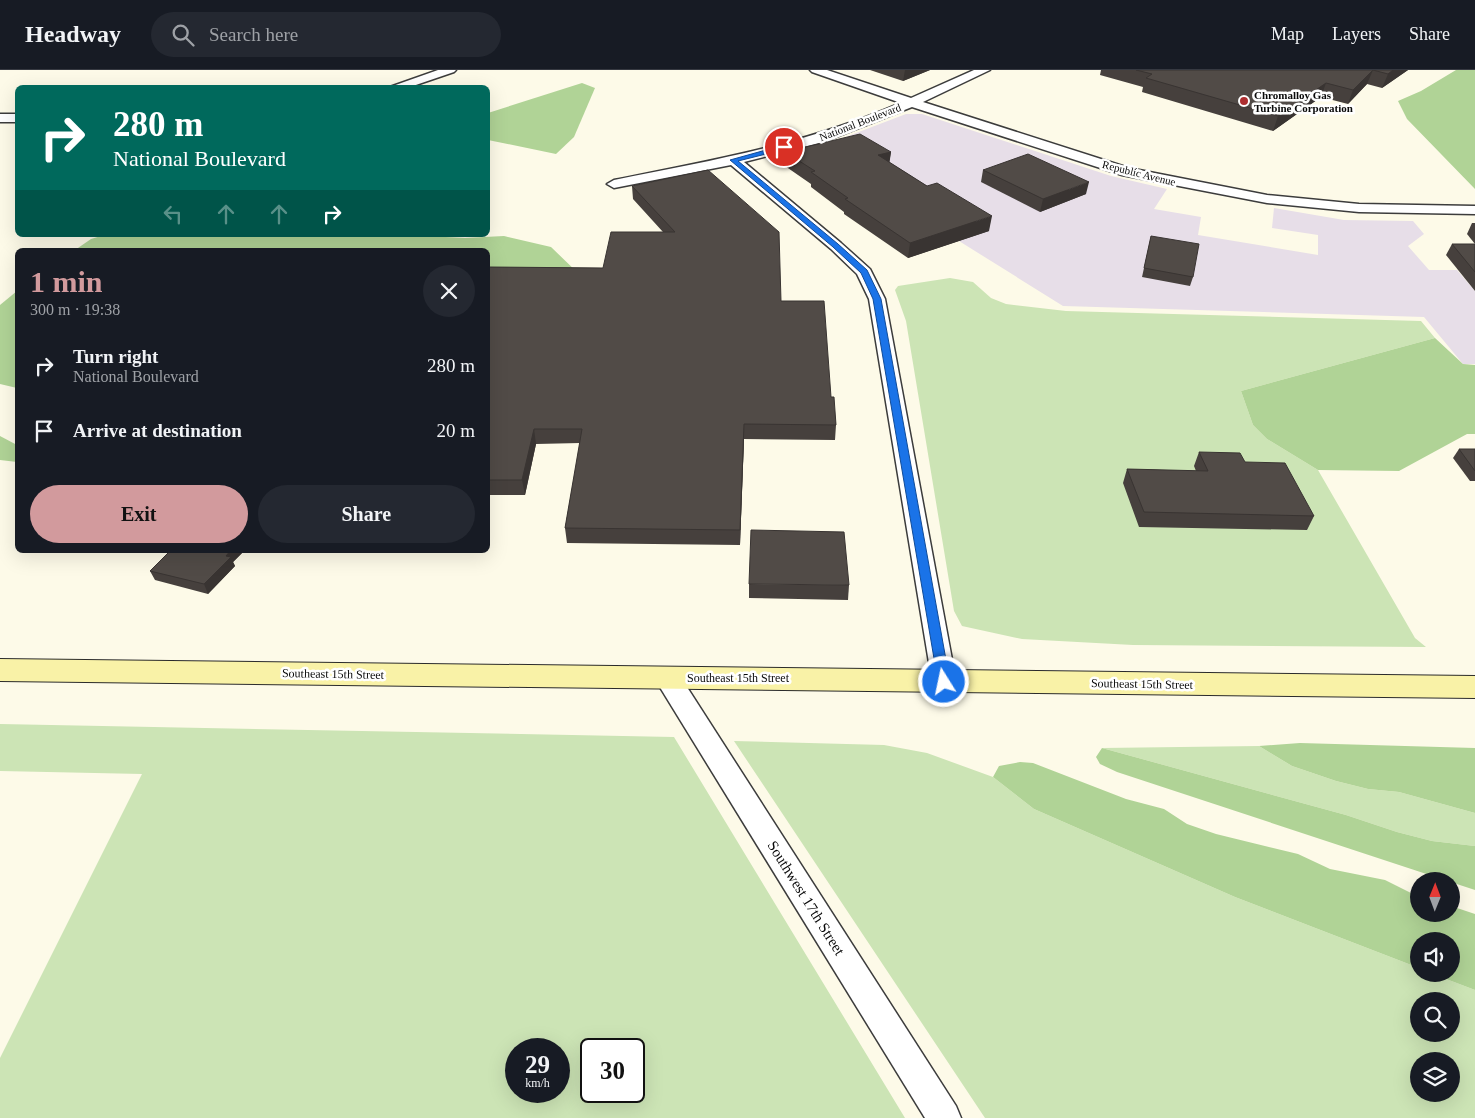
<!DOCTYPE html>
<meta charset="utf-8">
<style>
body{margin:0;font-family:Georgia,serif;background:#242831;color:#f1f3f6;height:100vh;display:flex;flex-direction:column;font-size:19px;white-space:nowrap}
*{box-sizing:border-box;margin:0}
p{font-size:16px;color:#9ea1a6}
.icon{flex:none;width:28px;height:28px;fill:none;stroke:currentColor;stroke-width:2;stroke-linecap:round;stroke-linejoin:round}
.map{position:relative;flex:1;overflow:hidden}
.sheet{position:absolute;left:15px;top:178px;width:475px;height:305px;display:flex;flex-direction:column;background:#171b24;border-radius:8px;box-shadow:0 5px 20px #0002}
.sheet>*{flex:none}
.banner{position:absolute;left:15px;top:15px;width:475px;height:152px;border-radius:8px;box-shadow:0 5px 20px #0002;background:#00695c;color:#fff;overflow:hidden}
.needle{width:32px;rotate:1deg}
.tools{position:absolute;left:1410px;top:802px;display:grid;gap:10px}
.tools a{display:grid;place-items:center;width:50px;height:50px;border-radius:50%;background:#171b24;box-shadow:0 5px 20px #0002;font-size:25px}
.speed{position:absolute;left:505px;top:968px;display:flex;gap:10px;font-size:25px;font-weight:700;text-align:center}
.speed>*{display:grid;place-content:center;width:65px;height:65px;border-radius:50%;background:#171b24;box-shadow:0 5px 20px #0002;line-height:1}
.speed small{font-size:12px;font-weight:400}
.speed .limit{border:2px solid #111;border-radius:8px;background:#fff;color:#111}
.pin{position:absolute;display:grid;place-items:center;width:42px;height:42px;color:#fff;margin:-21px;border:2px solid #fff;border-radius:50%;box-shadow:0 1px 5px #0007}
.me{position:absolute;width:55px;margin:-28px;rotate:350deg;stroke-linejoin:round;filter:drop-shadow(0 0 4px #0008)}
.turn{display:flex;align-items:center;gap:18px;height:105px;padding:0 15px;font-size:22px}
.turn .icon{width:65px;height:65px;stroke-width:2.5}
.turn b{display:block;font-size:35px;line-height:42px}
.lanes{display:flex;align-items:center;height:48px;padding:0 15px;background:#0003;justify-content:center;gap:25px;direction:ltr}
.lanes .off{opacity:.35}
.round{display:grid;place-items:center;flex:none;width:52px;height:52px;border-radius:26px;background:#242831}
.overview{display:flex;align-items:center;justify-content:space-between;height:85px;padding:0 15px}
h1{font-size:30px;font-weight:600;line-height:38px;color:#d29a9d}
.action{display:flex;gap:10px;margin-top:auto;padding:10px 15px}
.action a{flex:1;height:58px;border-radius:30px;background:#d29a9d;color:#111;font-size:20px;font-weight:600;line-height:58px;text-align:center}
.action a+a{background:#242831;color:#f1f3f6}
ul{padding:0;list-style:none}
li{display:flex;align-items:center;gap:15px;height:65px;padding:0 15px}
li div{flex:1}
li b{display:block;font-size:19px}
li em{font-style:normal}
header{display:flex;align-items:center;gap:30px;box-sizing:border-box;height:70px;padding:0 25px;background:#171b24;border-bottom:1px solid #363941}
header strong{font-size:24px}
nav{display:flex;gap:28px;margin-inline-start:auto;font-size:18px}
.search{width:350px;height:45px;background:#242831;display:flex;align-items:center;gap:12px;box-sizing:border-box;padding:0 18px;border-radius:28px;color:#9ea1a6;font-size:19px}
.map>svg:first-child{display:block}
</style>
<header>
<strong>Headway</strong>
<div class="search"><svg class="icon" aria-label="search" viewBox="0 0 24 24"><circle cx="10" cy="10" r="6"/><path d="M15 15l6 6"/></svg>Search here</div>
<nav><a>Map</a><a>Layers</a><a>Share</a></nav>
</header>
<div class="map">
<svg width="1475" height="1048" viewBox="0 0 1475 1048">
<rect width="100%" height="100%" fill="#fdfae8"/>
<polygon fill="#e7dee8" points="906,44 922,44 1111,106 1167,119 1154,139 1201,147 1198,165 1318,185 1318,165 1272,158 1274,138 1344,150 1413,151 1424,164 1408,176 1429,200 1457,200 1475,221 1475,294 1463,294 1424,247 1063,236 959,171 843,68"/>
<g fill="#cce4b5" fill-rule="evenodd">
<polygon points="950,208 973,212 991,228 1006,234 1066,241 1421,251 1435,268 1241,321 1253,355 1267,369 1318,400 1415,568 1426,577 1133,575 1022,569 962,556 954,541 906,251 895,220 898,216"/>
<path d="M0 654 674 667 905 1048H0V988L142 704 0 701ZM516 979H559V1021H516ZM591 979H634V1021H591Z"/>
<path d="M734 671 884 675 927 683 993 707 1034 739 1235 827 1419 898V904H1433L1475 920V1048H985ZM1419 931H1451V964H1419ZM1419 991H1451V1024H1419Z"/>
<polygon points="1259,676 1292,696 1336,711 1368,719 1399,722 1475,743 1475,776 1432,771 1397,762 1346,745 1102,678"/>
</g>
<g fill="#b0d396">
<polygon points="1456,0 1475,0 1475,119 1407,49 1398,31 1421,21"/>
<polygon points="582,13 595,18 574,67 556,84 488,70 488,43"/>
<polygon points="104,165 407,165 465,168 504,166 551,177 580,205 488,205 488,180 75,180 91,169"/>
<polygon points="17,221 17,318 0,314 0,235"/>
<polygon points="1435,268 1463,294 1475,295 1475,364 1467,364 1399,401 1318,400 1267,369 1253,355 1241,321"/>
<polygon points="0,366 17,375 17,392 0,390"/>
<polygon points="1300,673 1475,678 1475,743 1399,722 1368,719 1336,711 1292,696 1259,676"/>
<polygon points="1102,678 1346,745 1397,762 1432,771 1475,776 1475,820 1117,702 1100,694 1096,687"/>
<polygon points="1020,692 1033,693 1126,729 1164,739 1187,754 1216,764 1298,784 1330,799 1385,810 1419,827 1419,844 1451,844 1451,836 1475,844 1475,920 1433,904 1451,904 1451,871 1419,871 1419,898 1235,827 1034,739 993,707 999,696"/>
</g>
<g fill="none" stroke-linecap="round" stroke-linejoin="round">
<g stroke="#3c3c3c" stroke-width="3">
<g id="street">
<polygon points="438,0 456,0 454,2 407,18 387,18"/>
<path d="M810 0H827L911 28 974 0H990L923 32 1129 98 1267 125 1359 134 1475 136V144L1359 142 1267 133 1122 105 912 37 823 72 744 92 841 173 870 199 885 229 956 611 953 618 944 620 935 618 932 611 869 229 857 204 831 179 731 95 614 118 607 114 614 110C715 90 806 74 901 33L812 2Z"/>
<rect x="0" y="44" width="18" height="8"/>
<polygon points="667,598 676,600 956,1036 961,1048 925,1048 658,614 655,607 658,600"/>
</g>
</g>
<g stroke="#2b2b2b" stroke-width="2">
<polygon id="secondary" points="0,589 1475,606 1475,628 0,611"/>
</g>
<use href="#street" fill="#fff" fill-rule="evenodd"/>
<use href="#secondary" fill="#f9f2a7" fill-rule="evenodd"/>
</g>
<g fill="#46403d">
<polygon points="870,0 930,0 903,11"/>
<polygon points="1101,0 1408,0 1382,18 1367,14 1348,34 1321,27 1273,61 1142,22 1143,17 1100,5"/>
<polygon points="785,82 891,82 889,92 927,116 989,161 908,188 844,144 844,142 811,117 811,114 785,96"/>
<polygon points="983,100 1086,124 1040,142 981,112"/>
<polygon points="632,116 781,231 831,327 836,355 835,370 744,369 740,475 567,473 565,458 580,373 536,374 525,425 488,425 488,197 603,198 663,162 633,129"/>
<polygon points="1472,153 1475,153 1475,174 1467,164"/>
<polygon points="1151,166 1193,207 1190,216 1142,207"/>
<polygon points="1452,174 1475,174 1475,221 1446,185"/>
<polygon points="1459,379 1475,379 1475,411 1470,411 1453,388"/>
<polygon points="1199,382 1245,392 1314,446 1307,460 1139,457 1123,413 1127,399 1196,401 1194,396"/>
<polygon points="171,480 245,480 233,492 235,496 208,524 155,510 150,501"/>
<polygon points="749,514 849,515 848,530 749,528"/>
</g>
<g fill="#393432">
<polygon points="905,0 930,0 903,11"/>
<polygon points="1373,0 1367,14 1348,34 1353,20"/>
<polygon points="1393,0 1408,0 1382,18 1388,4"/>
<polygon points="1326,13 1321,27 1273,61 1278,46"/>
<polygon points="891,82 889,96 878,85"/>
<polygon points="1089,112 1086,124 1040,142 1043,129"/>
<polygon points="992,146 989,161 908,188 910,173"/>
<polygon points="744,354 744,369 740,475 740,460"/>
<polygon points="534,359 536,374 525,425 522,410"/>
<polygon points="231,480 245,480 233,492 235,496 208,524 204,514 226,486"/>
</g>
<g fill="#514b47" stroke="#393432">
<polygon points="1136,0 1373,0 1353,20 1326,13 1278,46 1146,8 1152,4"/>
<polygon points="1373,0 1393,0 1388,4"/>
<polygon points="860,64 891,82 878,85 927,116 937,113 992,146 910,173 845,129 848,128 811,102 815,101 785,82"/>
<polygon points="1028,84 1089,112 1043,129 983,100"/>
<polygon points="708,100 779,162 781,231 824,231 831,327 834,327 836,355 744,354 740,460 565,458 582,359 534,359 522,410 488,410 488,197 603,198 611,162 675,162 632,116"/>
<polygon points="1151,166 1199,174 1193,207 1144,198"/>
<polygon points="1452,174 1475,174 1475,202"/>
<polygon points="1459,379 1475,379 1475,401"/>
<polygon points="1199,382 1240,383 1245,392 1285,393 1314,446 1144,442 1127,399 1208,401"/>
<polygon points="751,460 844,462 849,515 749,514"/>
<polygon points="171,480 231,480 226,486 231,487 204,514 150,501"/>
</g>
<polygon fill="#1a73e8" stroke="#114b97" points="784,75 787,77 786,79 738,91 838,174 867,200 881,229 950,612 948,615 940,615 938,612 873,229 861,203 833,177 730,90"/>
<circle fill="#ad2e30" stroke="#fff" stroke-width="2" cx="1244" cy="31" r="5"/>
<g text-anchor="middle" stroke-width="5" stroke-linejoin="round" paint-order="stroke">
<g font-size="11" font-weight="bold" fill="#090909" stroke="#fff" text-anchor="start">
<text x="1254" y="29">Chromalloy Gas<tspan x="1254" dy="13">Turbine Corporation</tspan></text>
</g>
<g font-size="11" fill="#090909" stroke="#fff">
<text transform="translate(860 52) rotate(-21)" y="4">National Boulevard</text>
<text transform="translate(1139 103) rotate(14)" y="4">Republic Avenue</text>
</g>
<g font-size="12" fill="#090909" stroke="#fff">
<text transform="translate(333 604) rotate(1)" y="4">Southeast 15th Street</text>
<text x="738" y="612">Southeast 15th Street</text>
<text transform="translate(1142 614) rotate(1)" y="4">Southeast 15th Street</text>
</g>
<g font-size="15" fill="#090909" stroke="#fff">
<text transform="translate(806 828) rotate(58)" y="5">Southwest 17th Street</text>
</g>
</g>
</svg>
<div class="tools">
<a><svg class="needle" viewBox="-14 -14 28 28"><path d="M0-13l5 13h-10z" fill="#e53935"/><path d="M0 13l5-13h-10z" fill="#9ea1a6"/></svg></a>
<a><svg class="icon" aria-label="sound" viewBox="0 0 24 24"><path d="M4 9h4l5-4v14l-5-4H4zM17 9q2 3 0 6"/></svg></a>
<a><svg class="icon" aria-label="search" viewBox="0 0 24 24"><circle cx="10" cy="10" r="6"/><path d="M15 15l6 6"/></svg></a>
<a><svg class="icon" aria-label="layers" viewBox="0 0 24 24"><path d="M12 4l9 5-9 5-9-5zM3 14l9 5 9-5"/></svg></a>
</div>
<div class="speed"><div>29<small>km/h</small></div><div class="limit">30</div></div>
<div class="pin" style="left:784px;top:77px;background:#d93025"><svg class="icon" aria-label="arrive" viewBox="0 0 24 24"><path d="M6 21V4h12l-3 4 3 4H6"/></svg></div>
<svg class="me" style="left:944px;top:612px" viewBox="-20 -20 40 40"><circle r="17" fill="#1a73e8" stroke="#fff" stroke-width="3"/><path d="M0-11L8 9 0 5-8 9z" fill="#fff"/></svg>
<div class="banner">
<div class="turn"><svg class="icon" aria-label="right" viewBox="0 0 24 24"><path d="M7 20v-9h11M14 6l5 5-5 5"/></svg><div><b>280 m</b>National Boulevard</div></div>
<div class="lanes"><svg class="icon off" aria-label="left" viewBox="0 0 24 24"><path d="M17 20v-9H6M10 6l-5 5 5 5"/></svg><svg class="icon off" aria-label="ahead" viewBox="0 0 24 24"><path d="M12 20V5M6 11l6-6 6 6"/></svg><svg class="icon off" aria-label="ahead" viewBox="0 0 24 24"><path d="M12 20V5M6 11l6-6 6 6"/></svg><svg class="icon" aria-label="right" viewBox="0 0 24 24"><path d="M7 20v-9h11M14 6l5 5-5 5"/></svg></div>
</div>
<section class="sheet">
<div class="overview"><div><h1>1 min</h1><p>300 m · 19:38</p></div><a class="round"><svg class="icon" aria-label="close" viewBox="0 0 24 24"><path d="M6 6l12 12M18 6L6 18"/></svg></a></div>
<ul>
<li><svg class="icon" aria-label="right" viewBox="0 0 24 24"><path d="M7 20v-9h11M14 6l5 5-5 5"/></svg><div><b>Turn right</b><p>National Boulevard</p></div><em>280 m</em></li>
<li><svg class="icon" aria-label="arrive" viewBox="0 0 24 24"><path d="M6 21V4h12l-3 4 3 4H6"/></svg><div><b>Arrive at destination</b></div><em>20 m</em></li>
</ul>
<div class="action"><a>Exit</a><a>Share</a></div>
</section>
</div>
